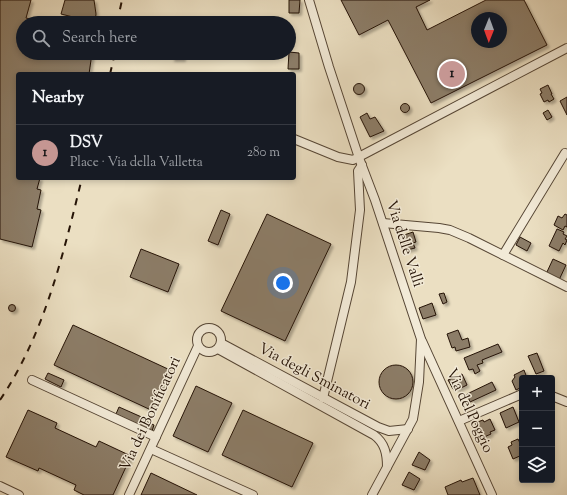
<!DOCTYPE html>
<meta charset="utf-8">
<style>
body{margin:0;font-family:"Sorts Mill Goudy",serif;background:#20242c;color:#f1f3f6}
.controls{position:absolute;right:12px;bottom:12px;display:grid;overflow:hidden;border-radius:4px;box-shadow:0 2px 6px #0003}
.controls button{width:36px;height:36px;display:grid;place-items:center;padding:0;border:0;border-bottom:1px solid #363941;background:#171b24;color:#f1f3f6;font:20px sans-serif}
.compass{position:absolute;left:471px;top:12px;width:36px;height:36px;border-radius:50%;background:#171b24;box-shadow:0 2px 6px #0003;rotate:181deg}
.you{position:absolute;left:283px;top:283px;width:14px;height:14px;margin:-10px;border:3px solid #fff;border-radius:50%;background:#1a73e8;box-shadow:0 0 0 6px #1a73e833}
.badge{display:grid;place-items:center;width:26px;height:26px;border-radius:50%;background:#c59692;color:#111;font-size:13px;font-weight:700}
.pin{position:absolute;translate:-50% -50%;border:2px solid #fff;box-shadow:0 1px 4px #0006}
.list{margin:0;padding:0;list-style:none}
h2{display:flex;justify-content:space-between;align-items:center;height:52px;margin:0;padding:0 16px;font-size:17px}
h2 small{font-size:13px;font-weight:400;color:#9ea1a6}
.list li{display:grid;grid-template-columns:26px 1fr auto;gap:12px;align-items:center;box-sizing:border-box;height:56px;padding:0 16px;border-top:1px solid #363941}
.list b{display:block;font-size:15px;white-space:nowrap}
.list p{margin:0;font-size:13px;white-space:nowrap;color:#9ea1a6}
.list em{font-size:13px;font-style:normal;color:#9ea1a6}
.icon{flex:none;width:22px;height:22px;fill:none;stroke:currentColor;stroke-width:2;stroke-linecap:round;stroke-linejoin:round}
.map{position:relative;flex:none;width:567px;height:495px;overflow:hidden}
.search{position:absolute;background:#171b24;box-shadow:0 2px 6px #0003;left:16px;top:16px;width:280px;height:44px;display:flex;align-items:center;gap:10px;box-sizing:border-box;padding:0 14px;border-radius:22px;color:#9ea1a6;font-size:15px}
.panel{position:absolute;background:#171b24;box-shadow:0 2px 6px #0003;left:16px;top:72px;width:280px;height:108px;border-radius:4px}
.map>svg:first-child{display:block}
.building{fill:#8c7d68;stroke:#251306;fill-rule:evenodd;filter:url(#shadow)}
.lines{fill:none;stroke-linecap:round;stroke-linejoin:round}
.minor-casing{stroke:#564635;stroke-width:10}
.minor{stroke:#f2ead7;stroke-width:8}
.rail{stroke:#251306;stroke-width:2;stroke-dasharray:7 7;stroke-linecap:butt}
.labels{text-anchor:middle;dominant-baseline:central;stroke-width:3;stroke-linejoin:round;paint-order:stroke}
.street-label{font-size:15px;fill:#251306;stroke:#f2ead7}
</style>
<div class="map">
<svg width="567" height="495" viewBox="0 0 567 495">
<defs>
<filter id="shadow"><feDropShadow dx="2.5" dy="2.5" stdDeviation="1" flood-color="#0004"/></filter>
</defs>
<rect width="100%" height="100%" fill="#ebdfc2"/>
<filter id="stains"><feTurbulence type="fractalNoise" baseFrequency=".005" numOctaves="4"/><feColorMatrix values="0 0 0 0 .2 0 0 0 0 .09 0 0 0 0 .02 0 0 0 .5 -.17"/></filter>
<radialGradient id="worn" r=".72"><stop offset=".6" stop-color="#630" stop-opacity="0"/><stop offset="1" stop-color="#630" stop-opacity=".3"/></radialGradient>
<g class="building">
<path d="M0,0h31l-5,18 21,5h-24v30h69l-3,21h-71v104h22l-3,11 4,1 -4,19 4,1 -9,37 -32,-8z"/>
<path d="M65,0h29l2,14 -1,9h-16l2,-4 -20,-5z"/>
<path d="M289,0h11l-1,13h-10z"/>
<path d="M341,0h89l-14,7 11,23 59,-30h38l23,45 -116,58 -43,-83 -29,15zM477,18h24v24h-24z"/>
<path d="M259,17l1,2 10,-2 1,6h-18v-5z"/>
<path d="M289,52l10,1v16h-11z"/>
<path d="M173,53h10v6h-11z"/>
<circle cx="359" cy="89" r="5.5"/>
<path d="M548,85l4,9h-1l3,5 -5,3 -1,-2 -4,2 -4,-8 2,-1 -2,-4z"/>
<path d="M567,97v18l-7,-14z"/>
<circle cx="405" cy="108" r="4.5"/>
<path d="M548,110l4,7 -5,3 -4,-7z"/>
<path d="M367,113l3,6 5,-2 9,14 -14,6 -10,-20z"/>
<path d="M221,210l9,4 -12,31 -10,-4z"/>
<path d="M267,214l64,30 -46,97 -64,-30z"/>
<path d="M565,214l2,1v12l-2,-1 -2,4 -9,-5 4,-9 4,2z"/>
<path d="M557,229l7,3 -1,2 4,2 -2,3 2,1 -2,5 -2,-2 -4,8 -10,-5z"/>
<path d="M413,232l3,10 -3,1 2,5 -8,2 -1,-1 -4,1 -4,-13z"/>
<path d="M520,237l11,6 -4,8 -11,-6z"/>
<path d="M141,249l38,15 -11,28 -38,-15z"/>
<path d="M553,259l13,6 -7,15 -13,-6z"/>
<path d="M444,293l3,9 -4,2 -4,-10z"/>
<path d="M432,303l4,12 -13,4 -4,-11z"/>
<circle cx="12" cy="308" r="3.5"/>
<path d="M73,325l97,45 -19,40 -97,-45z"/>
<path d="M458,330l4,10 6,-2 2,9 -14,4 -1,-4 -3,1 -5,-14z"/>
<path d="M498,344l4,8 -20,8 1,3 -6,2 3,6 -5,3 -2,-5 -4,1 -5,-12z"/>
<path d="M537,353l7,18 -8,3 -8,-18z"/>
<circle cx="396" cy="382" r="17"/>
<path d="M524,370l3,8h-5v9l-6,3 -4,-9 3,-4 -1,-2z"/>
<path d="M48,373l16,7 -3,7 -16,-8z"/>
<path d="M462,374l5,11 -10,5 -1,-3 -3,2 -5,-9z"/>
<path d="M492,382l4,8 -26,12 -3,-8z"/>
<path d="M196,386l36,17 -24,49 -35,-16z"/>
<path d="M119,407l27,12 -1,2 9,4 -2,6 -36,-17z"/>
<path d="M513,407l6,15 -13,6 -6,-15z"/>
<path d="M28,410l29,13 -2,5 41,19 3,-6 32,15 -18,39h-29l-10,-5 2,-5 -37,-17 -1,3 -32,-14z"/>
<path d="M243,410l70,33 -21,44 -70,-32z"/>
<path d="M490,419l5,11 -5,2 1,2 -9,4 -7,-15 8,-3 1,2z"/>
<path d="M518,439l4,8v8l-9,4 -5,-12 4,-2 -1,-3z"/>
<path d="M419,452l11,8 -5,10 -13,-5z"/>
<path d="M409,472l11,7 -6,11 -12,-5z"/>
<path d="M151,473l46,22h-56z"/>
<path d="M473,478l7,17h-32l-3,-8 16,-7 1,2z"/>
</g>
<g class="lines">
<g class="minor-casing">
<g id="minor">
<path d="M309,0l20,67 30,91 16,42 46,139 -2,43 -6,37 -41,76"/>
<path d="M294,139l44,18 15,3 214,-112"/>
<path d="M383,223l56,5 11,2 19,8 98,49"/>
<path d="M503,255l62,-102"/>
<circle cx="209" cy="340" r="12"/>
<path d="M422,341l70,154"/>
<path d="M221,343l157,84 11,4 19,-2"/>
<path d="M218,349l156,86c11,8 13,19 13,32"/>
<path d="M32,380l124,57"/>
<path d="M552,396l15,6"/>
<path d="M323,398l28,-116 9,-72 -2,-39 4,-6"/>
<path d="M459,421l63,-27"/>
<path d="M151,449l102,46"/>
<path d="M0,486l19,9"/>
<path d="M129,495l69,-149"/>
</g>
</g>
<use href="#minor" class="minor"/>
<g class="rail">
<path d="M117,23l5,-23"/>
<path d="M110,74l5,-21"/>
<path d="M0,400c45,-67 63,-145 82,-222"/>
</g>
</g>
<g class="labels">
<g class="street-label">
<text transform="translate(404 244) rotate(72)">Via delle Valli</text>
<text transform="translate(314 377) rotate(28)">Via degli Sminatori</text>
<text transform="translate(469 411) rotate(65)">Via del Poggio</text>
<text transform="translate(151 414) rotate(-65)">Via dei Bonificatori</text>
</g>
</g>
<rect width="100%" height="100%" filter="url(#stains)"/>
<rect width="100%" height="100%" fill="url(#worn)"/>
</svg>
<div class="controls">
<button>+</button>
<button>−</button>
<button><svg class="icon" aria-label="layers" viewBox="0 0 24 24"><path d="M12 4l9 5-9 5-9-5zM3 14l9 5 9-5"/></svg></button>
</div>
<svg class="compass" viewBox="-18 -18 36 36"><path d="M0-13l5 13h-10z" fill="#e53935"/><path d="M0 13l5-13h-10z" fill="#9ea1a6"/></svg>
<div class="you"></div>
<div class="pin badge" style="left:452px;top:74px">1</div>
<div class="search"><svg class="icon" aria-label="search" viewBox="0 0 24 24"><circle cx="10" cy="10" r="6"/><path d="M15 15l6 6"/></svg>Search here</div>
<section class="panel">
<h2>Nearby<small></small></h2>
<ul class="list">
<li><span class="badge">1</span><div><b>DSV</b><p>Place · Via della Valletta</p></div><em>280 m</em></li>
</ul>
</section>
</div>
